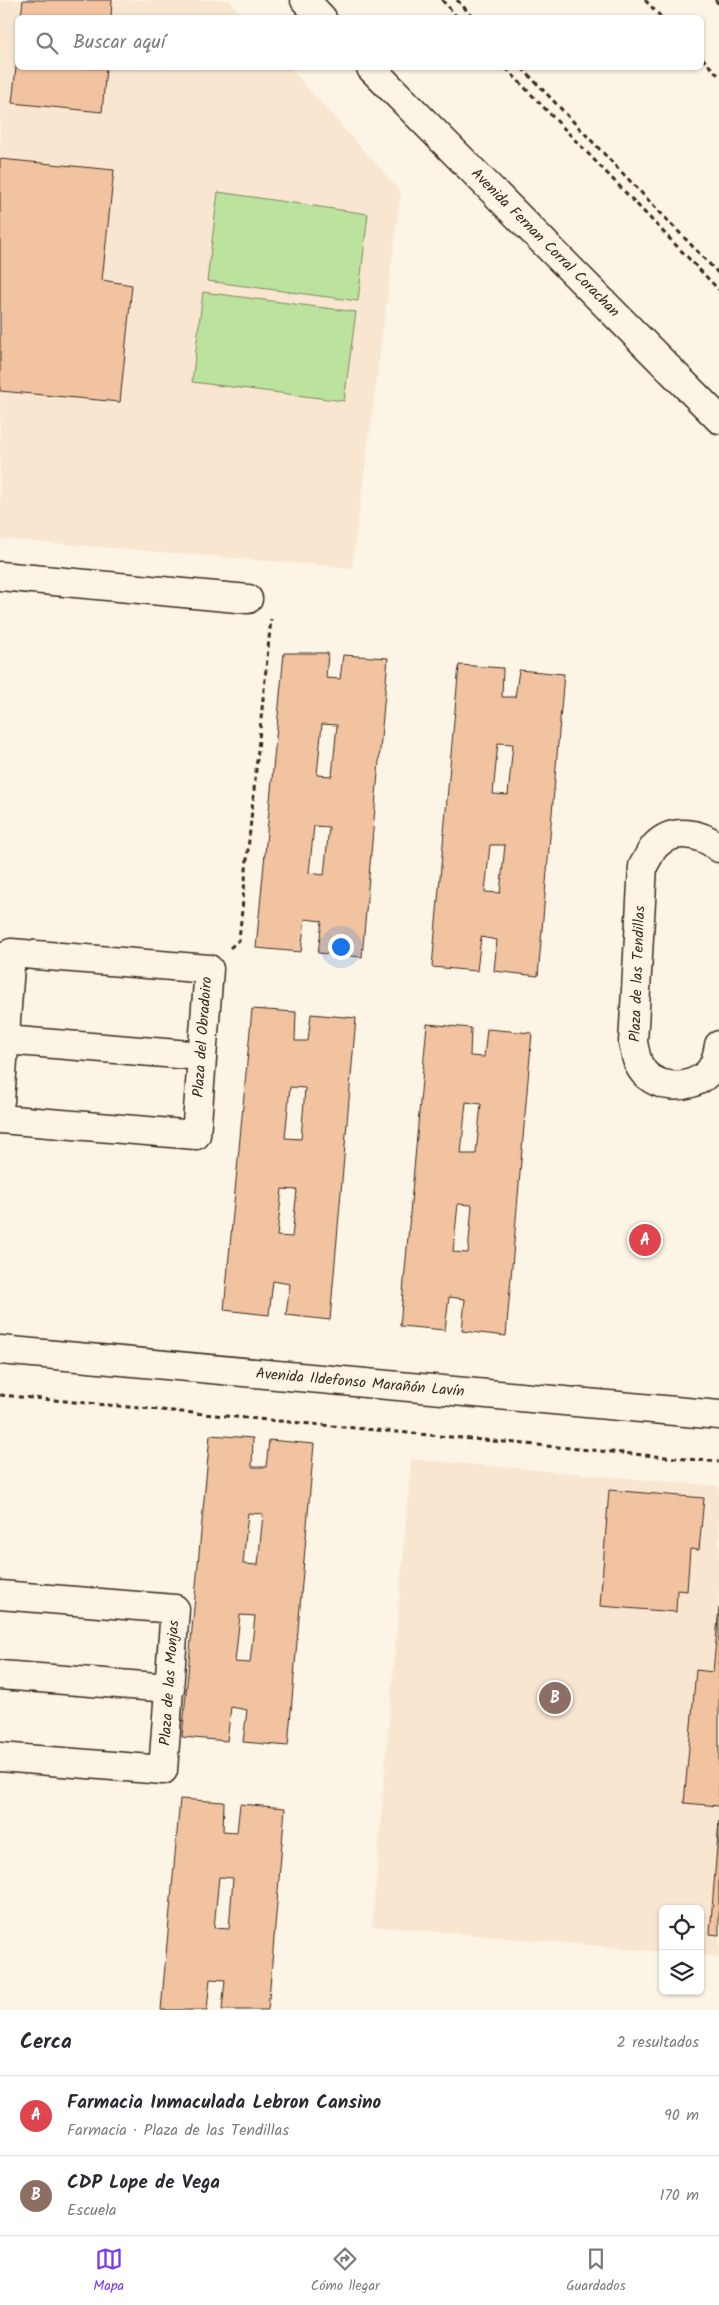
<!DOCTYPE html>
<html lang="es">
<meta charset="utf-8">
<style>
body{margin:0;font-family:Kalam,sans-serif;background:#f7f7f7;color:#2b2b33}
.controls{position:absolute;right:15px;bottom:15px;display:grid;overflow:hidden;border-radius:8px;box-shadow:0 1px 4px #0004}
.controls button{width:45px;height:45px;display:grid;place-items:center;padding:0;border:0;border-bottom:1px solid #e1e1e2;background:#fff;color:#2b2b33;font:25px sans-serif}
.you{position:absolute;left:340px;top:946px;width:18px;height:18px;margin:-12px;border:4px solid #fff;border-radius:50%;background:#1a73e8;box-shadow:0 0 0 8px #1a73e833}
.badge{display:grid;place-items:center;width:32px;height:32px;border-radius:50%;background:#7c3aed;color:#fff;font-size:16px;font-weight:700}
.pin{position:absolute;translate:-50% -50%;border:2px solid #fff;box-shadow:0 1px 5px #0006}
.list{margin:0;padding:0;list-style:none}
h2{display:flex;justify-content:space-between;align-items:center;height:65px;margin:0;padding:0 20px;font-size:21px}
h2 small{font-size:16px;font-weight:400;color:#7c7c81}
.list li{display:grid;grid-template-columns:32px 1fr auto;gap:15px;align-items:center;box-sizing:border-box;height:80px;padding:0 20px;border-top:1px solid #e1e1e2}
.list b{display:block;font-size:19px;white-space:nowrap}
.list p{margin:0;font-size:16px;white-space:nowrap;color:#7c7c81}
.list em{font-size:16px;font-style:normal;color:#7c7c81}
.icon{flex:none;width:28px;height:28px;fill:none;stroke:currentColor;stroke-width:2;stroke-linecap:round;stroke-linejoin:round}
.map{position:relative;flex:none;width:719px;height:2010px;overflow:hidden}
.search{position:absolute;background:#fff;box-shadow:0 1px 4px #0004;left:15px;right:15px;top:15px;height:55px;display:flex;align-items:center;gap:12px;box-sizing:border-box;padding:0 18px;border-radius:8px;color:#7c7c81;font-size:19px}
.sheet{height:225px;background:#fff}
nav{display:flex;justify-content:space-around;align-items:center;box-sizing:border-box;height:70px;border-top:1px solid #e1e1e2;background:#fff;font-size:14px;color:#7c7c81}
nav a{display:grid;justify-items:center;gap:2px}
nav .on{color:#7c3aed}
.map>svg:first-child{display:block}
.built{fill:#f9e6d1}
.green{fill:#bce39e;stroke:#7c865e}
.building{fill:#f1c3a1;stroke:#3b2a1e;fill-rule:evenodd}
.lines{fill:none;stroke-linecap:round;stroke-linejoin:round}
.street-casing{stroke:#3b2a1e;stroke-width:31}
.path{stroke:#3b2a1e;stroke-width:3;stroke-dasharray:5 4;stroke-linecap:butt}
.street{stroke:#fcf5e5;stroke-width:28}
.labels{text-anchor:middle;dominant-baseline:central;stroke-width:4;stroke-linejoin:round;paint-order:stroke}
.street-label{font-size:15px;fill:#3b2a1e;stroke:#fcf5e5}
</style>
<div class="map">
<svg width="719" height="2010" viewBox="0 0 719 2010">
<rect width="100%" height="100%" fill="#fcf5e5"/>
<filter id="ink" filterUnits="userSpaceOnUse"><feTurbulence type="fractalNoise" baseFrequency=".02" numOctaves="2"/><feDisplacementMap in="SourceGraphic" scale="10" xChannelSelector="R" yChannelSelector="G"/><feConvolveMatrix kernelMatrix="1 2 1 2 8 2 1 2 1" color-interpolation-filters="sRGB"/></filter>
<g filter="url(#ink)">
<g class="built">
<path d="M0,0h229l16,17 -227,1v50h272l111,124 -49,376 -352,-29z"/>
<path d="M411,1459l308,27v471l-19,-2v-46h-37v43l-291,-26z"/>
</g>
<g class="green">
<path d="M218,192l150,22 -10,87 -151,-20z"/>
<path d="M203,292l153,20 -12,89 -152,-19z"/>
</g>
<g class="building">
<path d="M23,0h89l-1,18h-90z"/>
<path d="M18,50v18h88l-4,44 -90,-9z"/>
<path d="M0,159l114,11 -12,110 30,5 -12,117 -120,-11z"/>
<path d="M284,653h44l-2,25 14,1 3,-24 45,3 -26,299 -44,-4 4,-32 -17,-2 -4,33 -45,-4zM322,724l15,1 -5,51 -15,-1zM314,826l15,1 -5,48 -15,-2z"/>
<path d="M459,665l44,3 -1,29h13l4,-27 45,4 -26,302 -44,-5 3,-31 -16,-3 -4,34 -45,-4zM498,743l15,1 -5,51 -15,-1zM490,845h15l-5,48 -15,-1z"/>
<path d="M252,1009l44,3 -1,29h13l3,-27 45,4 -26,302 -44,-5 4,-31 -17,-3 -4,34 -45,-5zM290,1087l15,1 -4,51 -16,-1zM282,1189l15,1 -5,47 -15,-1z"/>
<path d="M427,1024l44,4 -1,28 14,1 3,-28 45,4 -26,303 -44,-5 3,-32 -16,-2 -4,33 -45,-4zM466,1102l15,2 -5,50h-15zM458,1204l14,1 -4,48 -15,-1z"/>
<path d="M210,1435l43,3 -1,29h14l3,-27 45,4 -26,302 -45,-4 4,-32 -16,-3 -4,34 -45,-4zM248,1513l15,1 -5,51 -15,-1zM240,1615l15,1 -5,47 -15,-1z"/>
<path d="M609,1490l95,8 -5,52 -9,-1 -3,42 -10,-1 -1,22 -76,-6z"/>
<path d="M719,1608v198l-35,-3 12,-133 17,2z"/>
<path d="M180,1799l44,3 -1,29 14,1 3,-28 45,4 -17,202h-46l3,-30 -15,-1 -3,31h-46zM219,1877l14,1 -4,51 -15,-1z"/>
<path d="M719,1821v114l-9,-1z"/>
</g>
<g class="lines">
<g class="street-casing">
<g id="street">
<path d="M305,0l17,18"/>
<path d="M371,68l348,351"/>
<path d="M0,576l248,23"/>
<path d="M719,848c-17,-15 -46,-21 -64,-2 -5,6 -8,14 -12,20l-10,177c2,7 3,16 6,22 12,25 50,26 68,9 8,-8 10,-18 12,-29"/>
<path d="M5,1040l197,16"/>
<path d="M0,1101l11,-148 198,16 -13,166 -196,-16"/>
<path d="M0,1350l719,65"/>
<path d="M0,1595l175,14 -12,161 -163,-13"/>
<path d="M0,1675l170,13"/>
</g>
</g>
<g class="path">
<path d="M442,0l16,18"/>
<path d="M457,0l17,18"/>
<path d="M645,0l17,18"/>
<path d="M715,0l4,4"/>
<path d="M702,58l17,18"/>
<path d="M506,68l213,222"/>
<path d="M522,68l197,206"/>
<path d="M230,948l9,-8 32,-321"/>
<path d="M0,1395l719,67"/>
</g>
<use href="#street" class="street"/>
</g>
</g>
<g class="labels">
<g class="street-label">
<text transform="translate(545 243) rotate(45)">Avenida Fernan Corral Corachan</text>
<text transform="translate(638 974) rotate(-88)">Plaza de las Tendillas</text>
<text transform="translate(203 1037) rotate(-86)">Plaza del Obradoiro</text>
<text transform="translate(360 1383) rotate(5)">Avenida Ildefonso Marañón Lavín</text>
<text transform="translate(170 1683) rotate(-86)">Plaza de las Monjas</text>
</g>
</g>
</svg>
<div class="controls">
<button><svg class="icon" aria-label="locate" viewBox="0 0 24 24"><circle cx="12" cy="12" r="6"/><path d="M12 2v4M12 18v4M2 12h4M18 12h4"/></svg></button>
<button><svg class="icon" aria-label="layers" viewBox="0 0 24 24"><path d="M12 4l9 5-9 5-9-5zM3 14l9 5 9-5"/></svg></button>
</div>
<div class="you"></div>
<div class="pin badge" style="left:645px;top:1240px;background:#e0444e">A</div>
<div class="pin badge" style="left:555px;top:1698px;background:#8d6e63">B</div>
<div class="search"><svg class="icon" aria-label="search" viewBox="0 0 24 24"><circle cx="10" cy="10" r="6"/><path d="M15 15l6 6"/></svg>Buscar aquí</div>
</div>
<section class="sheet">
<h2>Cerca<small>2 resultados</small></h2>
<ul class="list">
<li><span class="badge" style="background:#e0444e">A</span><div><b>Farmacia Inmaculada Lebron Cansino</b><p>Farmacia · Plaza de las Tendillas</p></div><em>90 m</em></li>
<li><span class="badge" style="background:#8d6e63">B</span><div><b>CDP Lope de Vega</b><p>Escuela</p></div><em>170 m</em></li>
</ul>
</section>
<nav>
<a class="on"><svg class="icon" aria-label="map" viewBox="0 0 24 24"><path d="M3 6l6-2 6 2 6-2v14l-6 2-6-2-6 2zM9 4v14M15 6v14"/></svg>Mapa</a>
<a><svg class="icon" aria-label="directions" viewBox="0 0 24 24"><path d="M12 3l9 9-9 9-9-9zM9 14v-3h6M13 9l2 2-2 2"/></svg>Cómo llegar</a>
<a><svg class="icon" aria-label="saved" viewBox="0 0 24 24"><path d="M7 4h10v16l-5-4-5 4z"/></svg>Guardados</a>
</nav>
